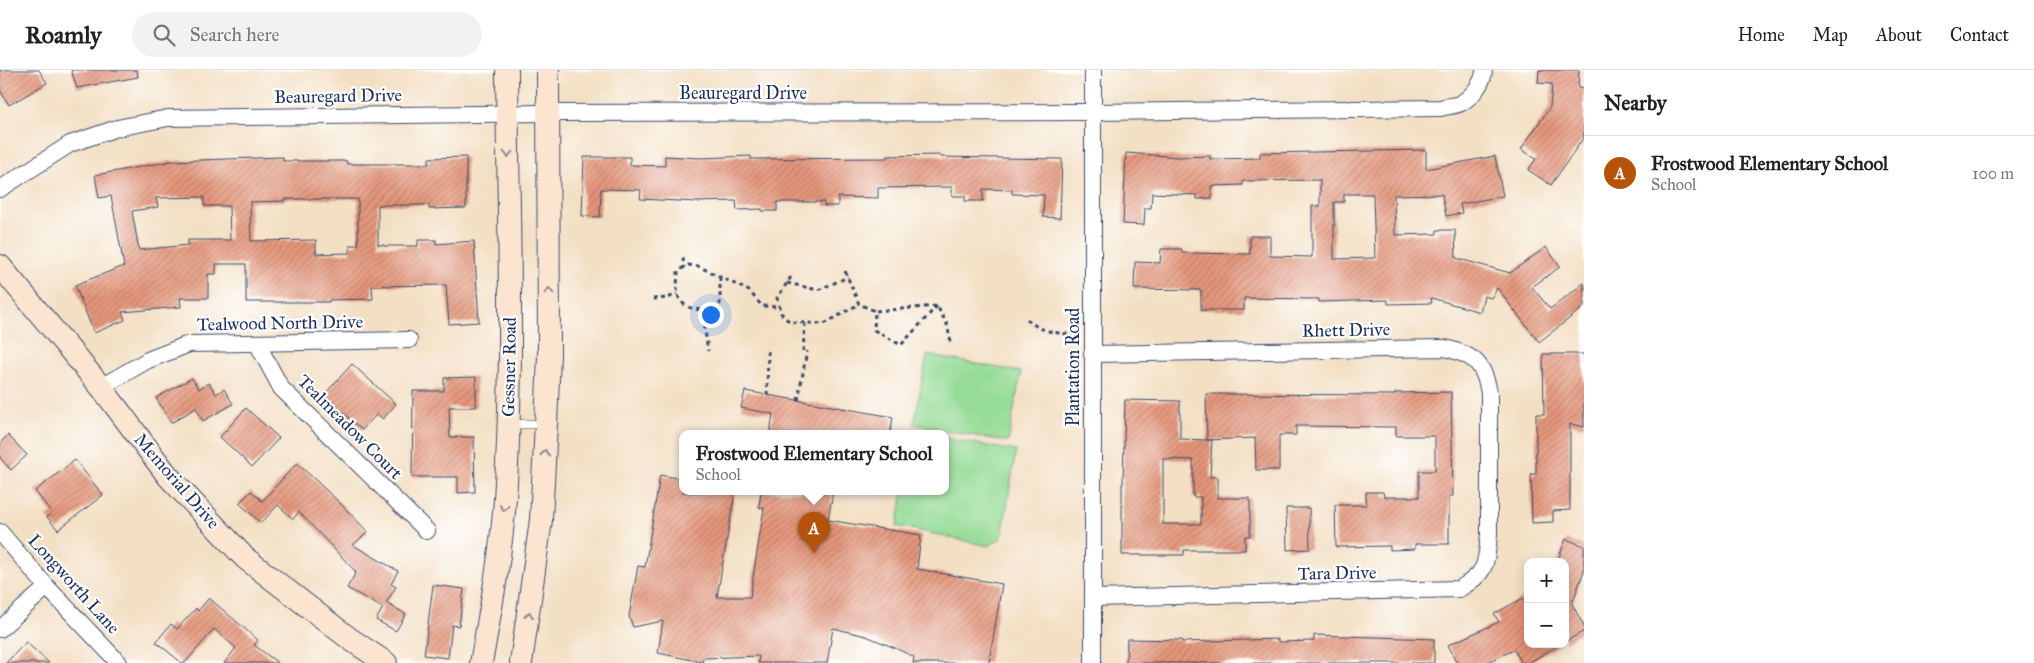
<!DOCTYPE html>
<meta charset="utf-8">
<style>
body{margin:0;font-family:"IM FELL Great Primer",serif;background:#f2f2f2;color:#202124}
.controls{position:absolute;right:15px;bottom:15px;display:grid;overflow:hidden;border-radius:10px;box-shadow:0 2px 12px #0003}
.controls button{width:45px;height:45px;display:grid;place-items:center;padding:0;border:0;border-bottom:1px solid #e0e0e0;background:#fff;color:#202124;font:25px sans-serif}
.you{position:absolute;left:710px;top:244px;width:18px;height:18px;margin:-12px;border:4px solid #fff;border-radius:50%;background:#1a73e8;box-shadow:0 0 0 8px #1a73e833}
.badge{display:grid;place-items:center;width:32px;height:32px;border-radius:50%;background:#b45309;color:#fff;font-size:16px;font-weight:700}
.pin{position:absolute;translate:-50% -41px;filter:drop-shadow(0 1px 2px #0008)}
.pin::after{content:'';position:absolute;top:26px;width:18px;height:15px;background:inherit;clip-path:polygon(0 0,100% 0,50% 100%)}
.popup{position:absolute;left:679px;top:360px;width:270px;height:65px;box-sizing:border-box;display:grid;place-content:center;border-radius:10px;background:#fff;filter:drop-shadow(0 1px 4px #0005);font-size:16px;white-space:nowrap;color:#757577}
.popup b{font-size:19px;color:#202124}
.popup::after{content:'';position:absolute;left:50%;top:100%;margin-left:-10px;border:10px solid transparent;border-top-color:#fff}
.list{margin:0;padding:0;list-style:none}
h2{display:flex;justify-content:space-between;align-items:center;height:65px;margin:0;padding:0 20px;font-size:21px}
h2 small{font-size:16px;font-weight:400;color:#757577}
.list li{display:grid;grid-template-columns:32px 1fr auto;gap:15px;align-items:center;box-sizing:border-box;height:75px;padding:0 20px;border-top:1px solid #e0e0e0}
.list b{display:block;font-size:19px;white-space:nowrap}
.list p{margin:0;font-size:16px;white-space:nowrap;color:#757577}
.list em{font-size:16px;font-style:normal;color:#757577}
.icon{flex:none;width:28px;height:28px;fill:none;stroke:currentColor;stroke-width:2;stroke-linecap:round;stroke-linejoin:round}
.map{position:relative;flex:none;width:1584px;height:593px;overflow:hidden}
header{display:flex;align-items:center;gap:30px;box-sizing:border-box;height:70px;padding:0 25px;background:#fff;border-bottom:1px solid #e0e0e0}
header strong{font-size:24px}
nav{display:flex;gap:28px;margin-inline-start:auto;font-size:18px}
.search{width:350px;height:45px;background:#f2f2f2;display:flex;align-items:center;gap:12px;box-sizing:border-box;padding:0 18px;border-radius:28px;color:#757577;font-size:19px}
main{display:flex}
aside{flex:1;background:#fff}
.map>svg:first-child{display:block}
.pitch{fill:#96dc96;stroke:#58867a}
.building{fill:url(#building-hatch);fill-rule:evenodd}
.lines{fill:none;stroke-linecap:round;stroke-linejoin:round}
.lane-casing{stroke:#3b496d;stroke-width:9}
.street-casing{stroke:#3b496d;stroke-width:18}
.secondary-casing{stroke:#3b496d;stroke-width:24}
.path{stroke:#3b496d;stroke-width:3;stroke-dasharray:4 4;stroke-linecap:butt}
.lane{stroke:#fff;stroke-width:8}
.street{stroke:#fff;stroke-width:16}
.secondary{stroke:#fce5d0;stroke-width:22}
.oneway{stroke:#8c8a97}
.labels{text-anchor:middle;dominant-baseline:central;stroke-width:4.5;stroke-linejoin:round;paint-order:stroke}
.street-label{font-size:18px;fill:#1b2f5e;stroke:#fff}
</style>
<header>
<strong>Roamly</strong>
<div class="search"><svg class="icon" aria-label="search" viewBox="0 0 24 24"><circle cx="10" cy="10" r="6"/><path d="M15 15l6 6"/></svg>Search here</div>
<nav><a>Home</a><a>Map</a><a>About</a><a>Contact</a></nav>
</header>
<main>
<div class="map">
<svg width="1584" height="593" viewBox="0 0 1584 593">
<defs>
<pattern id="building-hatch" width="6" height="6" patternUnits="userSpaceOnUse" patternTransform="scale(1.25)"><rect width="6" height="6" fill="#e5967a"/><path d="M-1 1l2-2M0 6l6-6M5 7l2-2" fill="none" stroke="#b97b67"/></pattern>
</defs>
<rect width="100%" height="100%" fill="#fff"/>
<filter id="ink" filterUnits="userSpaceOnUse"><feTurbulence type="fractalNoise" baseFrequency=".02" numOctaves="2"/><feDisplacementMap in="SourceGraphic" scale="10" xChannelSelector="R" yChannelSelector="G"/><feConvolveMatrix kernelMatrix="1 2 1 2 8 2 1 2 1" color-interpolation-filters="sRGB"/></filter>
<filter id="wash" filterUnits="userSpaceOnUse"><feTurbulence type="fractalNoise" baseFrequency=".0096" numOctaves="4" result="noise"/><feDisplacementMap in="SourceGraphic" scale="20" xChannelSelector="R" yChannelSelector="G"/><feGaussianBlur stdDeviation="1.12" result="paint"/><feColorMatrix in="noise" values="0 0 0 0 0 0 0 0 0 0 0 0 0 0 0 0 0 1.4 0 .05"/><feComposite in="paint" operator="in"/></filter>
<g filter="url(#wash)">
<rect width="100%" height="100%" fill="#f3dfc3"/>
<g class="pitch">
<path d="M927,285l94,17 -13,70 -94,-18z"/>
<path d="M945,368l71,13 -14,86 -13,9 -92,-20 6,-34h42z"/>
</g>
<g id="blocks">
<g class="building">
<path d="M0,0h39l8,13 -38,22 -9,-15z"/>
<path d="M71,0h66l1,7 -61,11z"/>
<path d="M1539,0h40l-1,18 6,1v48l-33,48 -23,-15 8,-11 -15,-10 29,-42 2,-23 -14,-1z"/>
<path d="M1426,80v19l69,-13 8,40 -43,8 2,9 -16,3 -4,-22 -48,1 1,40 42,-1v-4h18l1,28 54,15 36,-26 14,20 -28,20 18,22 34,-26v24l-45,35 -42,-54 -6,10 -7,-2 -4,16 -49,-14 1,5 -44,1v-4l-69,2v-3l-75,-1v12h-43v-20l-67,-1 1,-27 25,1 1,-14h21v4l68,1v-18h20v20l42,1v-51h8v-26l-77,1v4l-32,1 1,12 -15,1v-4l-45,-2 -1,15h-6l-1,17 -21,-1 3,-71 53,4 31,-1v3l50,-1v-5zM1344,124h29l2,64 -41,1v-57h10z"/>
<path d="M940,85v2l122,2 -2,59 -17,-1 1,-22 -32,-1v-4l-29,-1v12h-18v-5h-13v-9l-74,1v10l-40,-1v9h-14v-4h-47v9h-15v-2l-25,1 -1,-9 -39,1 -57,-3 1,-9 -40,-1 -1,28 -18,-1 2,-59h46v8l35,1v-10l35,2 51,-2v3l136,-1v-2z"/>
<path d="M283,87v4h64v3h82v-6l37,-1v51l-37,1v-4h-51v40h6v1h34v-6h18v4l38,-3 5,81 -30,2 -3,-39 -74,1 1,13 -44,1v2h-83v-38h-30v10h-8v24h-28l1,9 -59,5 3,8 -31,13 -19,-48 49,-19 -13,-70 -12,2 -4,-23 77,-14zM204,127v9h25l1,34h-42v5l-49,5 -7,-39 26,-4 -2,-9zM284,129h74v46h-8v8l-34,1v-14l-65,1 -1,-39 34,-1z"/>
<path d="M1543,284h41v73l-14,-3v86l-17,1v11l-21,1 -1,-49h5v-60h8z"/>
<path d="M352,294l44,40 -13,15 -6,-5 -15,16 -38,-35z"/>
<path d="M476,307v30h-27l1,30h24l1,55 -17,1v-16h-46l1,-86h31v-13z"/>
<path d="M192,308l7,11 10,-6 7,11 8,-5 9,15 -30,17 -7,-13 -25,15 -15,-25z"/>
<path d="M745,321l148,26 -3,17h-120l3,-20 -32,-6z"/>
<path d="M1451,322l2,104h-4v48h-34v5l-25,1v-4l-54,1 -1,-42h31v-13h17l1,5h35v-26h16v-35h-39v-9l-100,-1v9h-17v35h-23l-1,-32 -48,2h5l-2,37h8v21h32v38h-5v14h-61v5h-62v-71h1l2,-84 55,1v38l27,1 -1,-46 189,1v-2zM1163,389l30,1v37h8v27h-38z"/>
<path d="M246,338l33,30 -27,29 -32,-30z"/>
<path d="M8,365l19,20 -16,15 -11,-12v-15z"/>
<path d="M75,390l28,35 -45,35 -11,-13 5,-4 -17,-22z"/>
<path d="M297,393l43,40 28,29 -15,13 45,26 -7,13 5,3 -10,16 20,11 -10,17 -20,-11 7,-12 -36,-20 9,-16 -57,-60 -6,7 -15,-14 -17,18 -22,-20 12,-12 11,10z"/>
<path d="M660,405l23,4v13h52l-18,105h33l14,-89 -5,-1 2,-15h72l-5,28 93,15 -4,34 85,15 -13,79h-76l1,-6 -19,-9 -29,-12 -33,-8 -6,35h-69l1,-7 -56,2 -1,4 -44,-9 5,-32 -30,6 -4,-11 9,-50 7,1z"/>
<path d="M1286,438h23l1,41 -23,1z"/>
<path d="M1566,469l18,7v25l-12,33 12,22v5l-19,11v-80h-8z"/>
<path d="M433,515l31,4 -5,37 -7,-1 -4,33 -24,-3z"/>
<path d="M209,528l49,42 -4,5 24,18h-54l12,-15 -22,-19 -29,34h-3l-26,-21 15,-18 6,5 19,-21 2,3z"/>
<path d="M1523,528l5,7v39h33l-33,19h-6l-8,-13 -29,13h-28l-9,-18 51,-23 -5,-8z"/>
<path d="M1314,565l120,4v24h-308l1,-24 55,1v2l96,-3v3l36,-1z"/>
<path d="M26,572l23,21h-43z"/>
</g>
</g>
</g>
<g filter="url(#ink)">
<use href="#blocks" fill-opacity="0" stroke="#3b496d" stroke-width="1"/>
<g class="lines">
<g class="lane-casing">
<path id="lane" d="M510,354h34"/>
</g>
<g class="street-casing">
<g id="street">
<path d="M1093,0v593"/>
<path d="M0,119l70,-45 47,-16 51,-10 380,-5 545,-1 348,-4c6,-2 15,-2 20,-5 11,-6 23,-21 23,-33"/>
<path d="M257,273l24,45 146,143"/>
<path d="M1092,284l353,-6c29,7 39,15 44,45v141c-3,31 -2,39 -30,55l-366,9"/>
<path d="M101,317l47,-27 41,-16 220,-4"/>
<path d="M0,462l47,55 72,76"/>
<path d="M0,559l47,-42"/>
</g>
</g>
<g class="secondary-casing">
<g id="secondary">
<path d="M0,196l101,121 67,89 77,82 105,81 36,24"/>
<path d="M481,593c11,-60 22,-119 25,-180 8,-137 2,-276 1,-413"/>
<path d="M521,593l20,-143 5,-96 3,-68 -1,-286"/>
</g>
</g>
<g class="path">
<path d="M683,188l1,10"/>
<path d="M845,201l14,33 16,7"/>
<path d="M720,207v27c-13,9 -37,8 -42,-9 -2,-7 0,-17 0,-24l10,-6 10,1 51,25 13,15 17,1"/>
<path d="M791,207l-14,21 4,15 4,5 6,4 33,2 35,-20"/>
<path d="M787,213l31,7 30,-13"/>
<path d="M653,229l15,-1 9,-4"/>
<path d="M937,236l-36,39 -27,-15 1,-19 62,-5 10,18 4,19"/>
<path d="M702,240l6,41"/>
<path d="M1027,249c11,11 26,14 41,15"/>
<path d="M803,281l2,-28"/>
<path d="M767,325l1,-44"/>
<path d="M798,330l9,-49"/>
</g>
<use href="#lane" class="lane"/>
<use href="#street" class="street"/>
<use href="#secondary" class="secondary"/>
</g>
<defs><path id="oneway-chevron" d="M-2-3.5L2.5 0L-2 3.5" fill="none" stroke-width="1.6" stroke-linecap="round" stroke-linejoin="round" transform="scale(1.25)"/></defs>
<g class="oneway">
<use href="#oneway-chevron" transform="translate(508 84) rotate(90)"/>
<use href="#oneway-chevron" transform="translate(549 221) rotate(-90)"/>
<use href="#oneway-chevron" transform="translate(545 383) rotate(-87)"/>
<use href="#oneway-chevron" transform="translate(504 438) rotate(95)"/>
<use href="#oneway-chevron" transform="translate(529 545) rotate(-83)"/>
</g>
</g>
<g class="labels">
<g class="street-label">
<text x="743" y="23">Beauregard Drive</text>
<text transform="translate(338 26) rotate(-1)">Beauregard Drive</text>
<text transform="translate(280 253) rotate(-1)">Tealwood North Drive</text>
<text transform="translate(1346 260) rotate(-1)">Rhett Drive</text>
<text transform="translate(509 297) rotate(-89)">Gessner Road</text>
<text transform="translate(1073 297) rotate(-90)">Plantation Road</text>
<text transform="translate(350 357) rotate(45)">Tealmeadow Court</text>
<text transform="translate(177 411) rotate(49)">Memorial Drive</text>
<text transform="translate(1337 503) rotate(-1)">Tara Drive</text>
<text transform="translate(74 514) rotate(48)">Longworth Lane</text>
</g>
</g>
</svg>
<div class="controls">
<button>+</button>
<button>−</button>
</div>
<div class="you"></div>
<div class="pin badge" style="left:814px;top:483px">A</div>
<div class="popup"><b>Frostwood Elementary School</b>School</div>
</div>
<aside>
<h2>Nearby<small></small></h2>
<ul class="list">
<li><span class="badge">A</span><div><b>Frostwood Elementary School</b><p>School</p></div><em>100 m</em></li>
</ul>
</aside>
</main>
